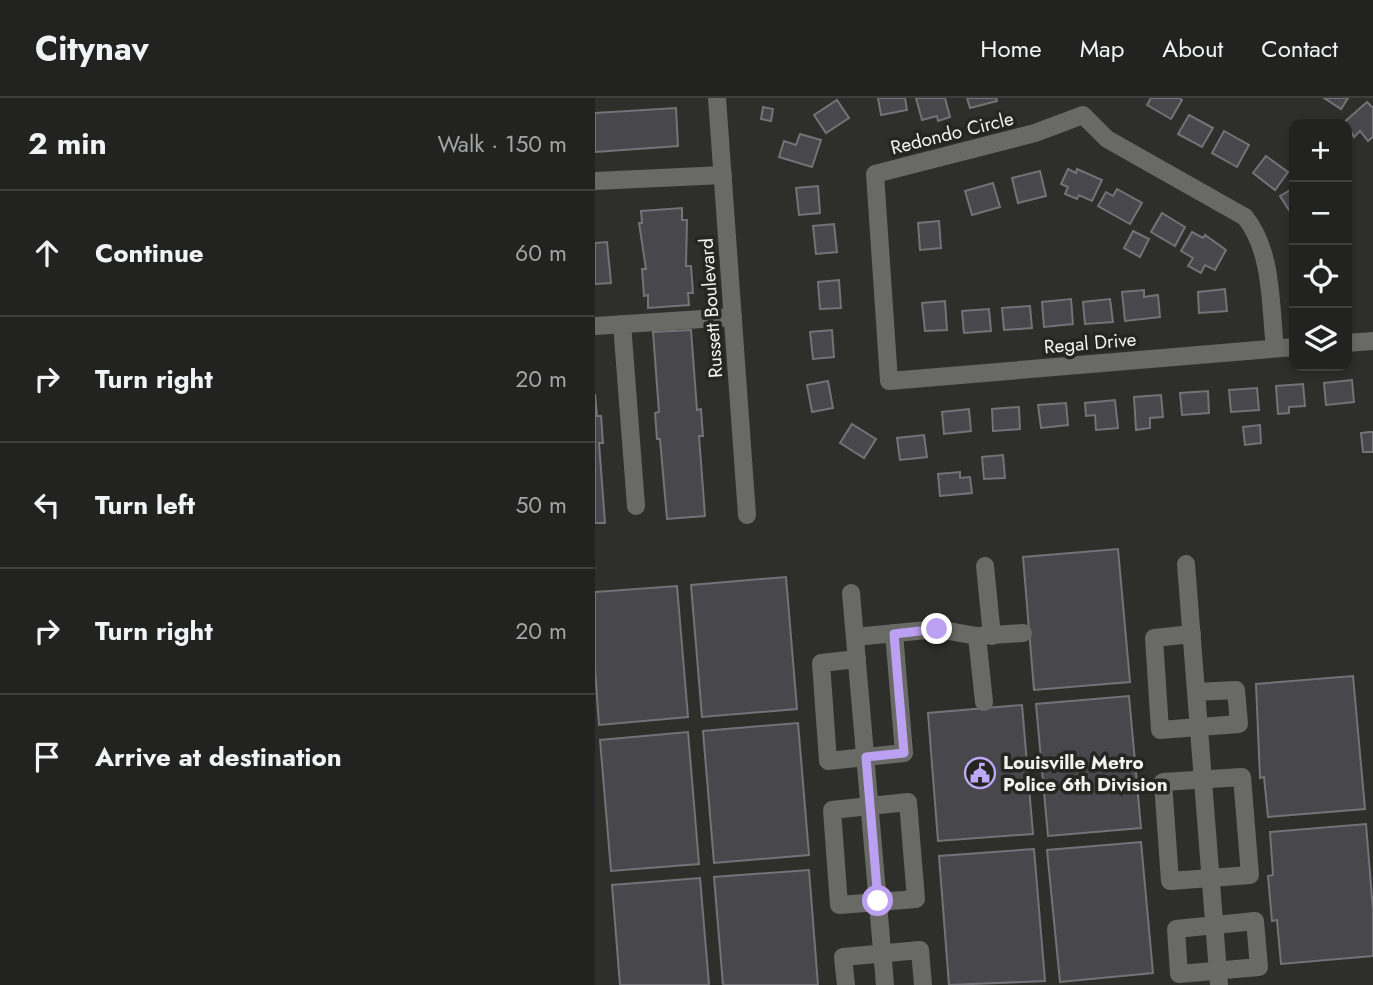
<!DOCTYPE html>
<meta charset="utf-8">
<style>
body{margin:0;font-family:Jost,sans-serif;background:#2a2b29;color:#f1f3f6}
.controls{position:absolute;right:21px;top:21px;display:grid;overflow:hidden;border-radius:14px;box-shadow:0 4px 10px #0003}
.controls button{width:63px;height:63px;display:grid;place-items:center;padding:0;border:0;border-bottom:2px solid #3f403e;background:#222320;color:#f1f3f6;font:35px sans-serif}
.stop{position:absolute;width:21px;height:21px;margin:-16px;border:5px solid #bca0f2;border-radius:50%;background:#fff}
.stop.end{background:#bca0f2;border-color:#fff;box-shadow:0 2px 7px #0008}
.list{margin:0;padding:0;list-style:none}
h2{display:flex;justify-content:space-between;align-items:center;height:91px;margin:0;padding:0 28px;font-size:30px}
h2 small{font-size:23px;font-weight:400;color:#a2a4a5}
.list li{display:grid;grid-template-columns:46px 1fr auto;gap:21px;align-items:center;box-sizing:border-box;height:126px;padding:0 28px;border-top:2px solid #3f403e}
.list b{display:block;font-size:26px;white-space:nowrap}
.list em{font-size:23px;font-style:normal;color:#a2a4a5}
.icon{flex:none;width:38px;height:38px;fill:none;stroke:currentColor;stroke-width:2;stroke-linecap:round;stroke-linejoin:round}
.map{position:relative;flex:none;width:778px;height:887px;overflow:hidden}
header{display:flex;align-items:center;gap:42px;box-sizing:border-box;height:98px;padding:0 35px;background:#222320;border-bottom:2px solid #3f403e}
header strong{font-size:33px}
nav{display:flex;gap:38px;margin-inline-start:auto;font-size:24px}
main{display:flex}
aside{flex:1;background:#222320}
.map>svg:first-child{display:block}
.building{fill:#48474c;stroke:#737277;stroke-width:2}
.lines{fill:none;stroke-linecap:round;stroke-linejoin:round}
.minor{stroke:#696a65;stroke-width:18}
.route{stroke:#bca0f2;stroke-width:9}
.labels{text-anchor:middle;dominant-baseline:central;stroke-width:7;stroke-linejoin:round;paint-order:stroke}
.street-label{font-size:19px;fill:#f2f2ef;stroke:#252521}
.poi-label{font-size:19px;font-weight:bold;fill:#f2f2ef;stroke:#252521;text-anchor:start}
</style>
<header>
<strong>Citynav</strong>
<nav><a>Home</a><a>Map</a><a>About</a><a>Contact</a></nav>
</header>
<main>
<aside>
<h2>2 min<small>Walk · 150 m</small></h2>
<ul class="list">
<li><svg class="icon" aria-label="ahead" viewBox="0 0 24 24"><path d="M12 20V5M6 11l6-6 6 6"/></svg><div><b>Continue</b></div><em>60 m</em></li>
<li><svg class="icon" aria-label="right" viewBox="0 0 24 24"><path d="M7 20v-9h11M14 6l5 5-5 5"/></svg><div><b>Turn right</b></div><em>20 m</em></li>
<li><svg class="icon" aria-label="left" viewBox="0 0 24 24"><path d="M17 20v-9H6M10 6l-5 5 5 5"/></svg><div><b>Turn left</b></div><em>50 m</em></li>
<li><svg class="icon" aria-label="right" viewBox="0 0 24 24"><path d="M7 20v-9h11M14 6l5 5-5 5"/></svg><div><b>Turn right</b></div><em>20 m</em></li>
<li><svg class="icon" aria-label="arrive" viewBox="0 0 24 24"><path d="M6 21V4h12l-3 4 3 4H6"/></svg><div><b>Arrive at destination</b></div></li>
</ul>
</aside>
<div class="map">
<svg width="778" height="887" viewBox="0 0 778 887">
<rect width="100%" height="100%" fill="#2e2f2b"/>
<g class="building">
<path d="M283,0h27l2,12 -26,5z"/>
<path d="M321,0h29l5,19 -12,4 -1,-5 -15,4z"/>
<path d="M372,0h29l1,3 -27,7z"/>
<path d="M556,0h28l3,2 -11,19 -24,-14z"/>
<path d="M729,0h24l-7,11z"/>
<path d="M242,2l12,18 -23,15 -12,-18z"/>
<path d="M772,4l6,6v29l-5,4 -8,-10 -6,6 -7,-13h-5z"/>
<path d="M168,9l10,2 -2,12 -10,-2z"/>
<path d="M81,10l2,38 -83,6v-39z"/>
<path d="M594,17l24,13 -11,19 -24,-13z"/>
<path d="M629,33l25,14 -12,22 -25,-14z"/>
<path d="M205,36l21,6 -9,27 -33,-10 5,-16 12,4z"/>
<path d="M671,58l22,16 -13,18 -22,-17z"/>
<path d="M473,71l8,4 1,-4 25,11 -10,21 -13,-6 -2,4 -12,-5 3,-7 -7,-3z"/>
<path d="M445,73l6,25 -28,7 -6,-25z"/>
<path d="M398,85l7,24 -28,8 -7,-24z"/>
<path d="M223,88l2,27 -21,2 -3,-27z"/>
<path d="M699,90v30l-14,-22z"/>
<path d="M522,91l25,14 -12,21 -32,-18 8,-14 7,4z"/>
<path d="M87,110v12h5l-1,46h5l2,27h-5l1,12 -41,3v-13l-4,1 -2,-27h4l-7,-46h3l-1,-12z"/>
<path d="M567,115l23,14 -10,19 -24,-14z"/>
<path d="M344,123l2,27 -21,2 -2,-27z"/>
<path d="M239,126l3,28 -21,2 -3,-28z"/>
<path d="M538,133l16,8 -9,18 -16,-9z"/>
<path d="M597,134l11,6 2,-3 21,15 -11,20 -10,-5 -4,8 -13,-7 5,-8 -12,-7z"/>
<path d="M12,144l4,41 -16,1v-41z"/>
<path d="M244,182l2,28 -21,1 -2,-27z"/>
<path d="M630,191l2,22 -28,2 -1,-21z"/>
<path d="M549,192v7l14,-2 2,22 -35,4 -3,-29z"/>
<path d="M476,201l2,25 -29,3 -2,-25z"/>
<path d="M515,201l3,23 -28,2 -2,-22z"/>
<path d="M350,203l2,29 -22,1 -3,-28z"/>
<path d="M435,208l2,22 -28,2 -2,-22z"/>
<path d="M394,211l2,22 -27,2 -2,-22z"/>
<path d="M96,232l6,80 4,-1 2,27h-4l6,80 -38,3 -7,-80h-3l-2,-26 4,-1 -6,-80z"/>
<path d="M237,232l2,27 -21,2 -3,-27z"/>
<path d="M757,282l2,22 -28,3 -2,-22z"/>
<path d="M233,283l5,27 -21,4 -5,-27z"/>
<path d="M708,286l2,22 -16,1v6l-11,1 -2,-28z"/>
<path d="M662,290l2,22 -28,2 -2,-22z"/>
<path d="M613,293l1,22 -27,2 -2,-22z"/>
<path d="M0,296l2,22h4l2,27h-4l6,80h-10z"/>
<path d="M566,297l2,22 -13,1v10l-14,2 -2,-33z"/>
<path d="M520,302l3,28 -22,2 -1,-15 -9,1 -1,-13z"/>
<path d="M471,305l2,22 -27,3 -3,-23z"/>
<path d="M424,309l1,22 -27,2 -1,-22z"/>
<path d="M374,311l2,22 -27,3 -2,-22z"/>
<path d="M257,326l24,15 -12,19 -24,-15z"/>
<path d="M665,327l1,18 -16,2 -2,-18z"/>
<path d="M774,334h4v20h-10l-2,-19z"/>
<path d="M329,337l3,22 -27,3 -3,-22z"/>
<path d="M408,357l2,23 -21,1 -2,-22z"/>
<path d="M365,374v6l10,-1 2,16 -32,3 -2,-22z"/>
<path d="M523,451l12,133 -96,8 -11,-133z"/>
<path d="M191,479l11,132 -95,8 -11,-132z"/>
<path d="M82,488l11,131 -89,8 -4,-56v-77z"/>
<path d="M758,578l12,133 -97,8 -4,-40 -4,1 -4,-94z"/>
<path d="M534,598l12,132 -93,8 -12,-132z"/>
<path d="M427,607l11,129 -95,7 -10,-128z"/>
<path d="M203,625l11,132 -95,8 -11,-132z"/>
<path d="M93,634l11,132 -88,7 -11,-131z"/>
<path d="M771,726l7,86v46l-92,8 -4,-44 -5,1 -4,-45 5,-1 -3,-43z"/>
<path d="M546,744l12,131 -93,9 -13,-132z"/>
<path d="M439,751l11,132 -96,4 -10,-129z"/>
<path d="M214,772l9,115h-95l-9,-108z"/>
<path d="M105,780l9,107h-89l-8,-100z"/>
</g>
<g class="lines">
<g class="minor">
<path d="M122,0l30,417"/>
<path d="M0,83l128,-6"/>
<path d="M27,226l14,182"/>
<path d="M0,228l138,-9"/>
<path d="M752,245l26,-2"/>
<path d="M680,250c-5,-43 -2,-96 -30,-131l-138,-78 -24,-24 -48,18 -160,41 14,207 405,-34"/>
<path d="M591,466l33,421"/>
<path d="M390,468l7,70"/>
<path d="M256,495l34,392"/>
<path d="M597,536l-38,4 6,92 79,-6 -3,-34 -40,2"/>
<path d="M382,538l7,66"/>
<path d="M260,539l82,-8 40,7 46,-3"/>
<path d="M262,561l-36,4 7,98 76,-8 -10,-120"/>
<path d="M647,679l8,98 -80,6 -7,-99z"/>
<path d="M313,704l8,97 -77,6 -7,-95z"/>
<path d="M660,823l4,46 -80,7 -3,-45z"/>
<path d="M251,887l-3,-28 77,-7 3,35"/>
</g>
</g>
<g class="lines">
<path class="route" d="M283,803l-12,-144 38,-4 -10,-119 43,-5"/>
</g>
<defs>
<g id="civic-ring" transform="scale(1.575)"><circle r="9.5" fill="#252521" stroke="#bda9f5" stroke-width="1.5"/><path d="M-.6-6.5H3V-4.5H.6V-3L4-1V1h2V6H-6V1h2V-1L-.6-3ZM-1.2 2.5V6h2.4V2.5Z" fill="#bda9f5"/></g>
</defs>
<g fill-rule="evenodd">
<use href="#civic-ring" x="385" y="675"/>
</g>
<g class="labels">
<g class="street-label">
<text transform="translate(357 35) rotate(-14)">Redondo Circle</text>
<text transform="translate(116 210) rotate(-94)">Russett Boulevard</text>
<text transform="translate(495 245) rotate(-5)">Regal Drive</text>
</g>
<g class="poi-label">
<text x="408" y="664">Louisville Metro<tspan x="408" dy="22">Police 6th Division</tspan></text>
</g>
</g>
</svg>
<div class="controls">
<button>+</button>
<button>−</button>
<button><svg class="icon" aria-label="locate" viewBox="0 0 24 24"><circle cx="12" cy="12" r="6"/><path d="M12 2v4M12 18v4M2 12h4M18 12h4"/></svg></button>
<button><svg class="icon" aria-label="layers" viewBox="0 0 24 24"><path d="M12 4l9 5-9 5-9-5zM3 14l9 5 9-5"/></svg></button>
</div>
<div class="stop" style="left:283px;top:803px"></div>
<div class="stop end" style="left:342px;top:531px"></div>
</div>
</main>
